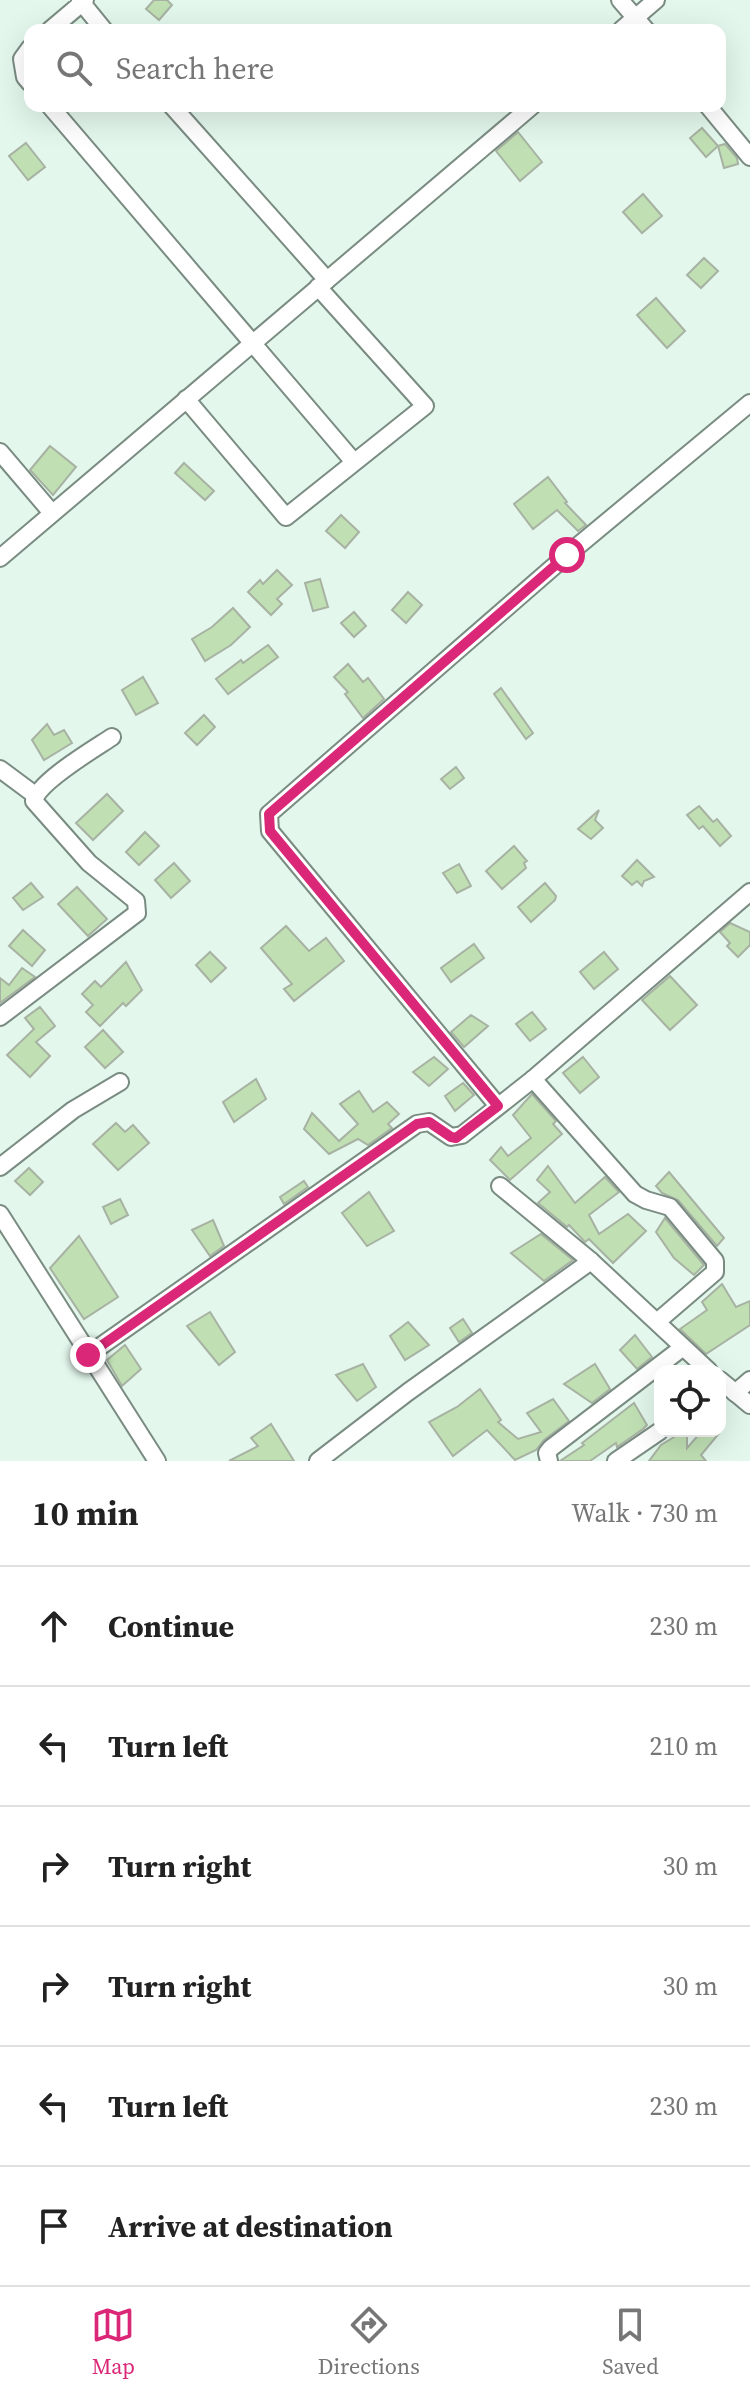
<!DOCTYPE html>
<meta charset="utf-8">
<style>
body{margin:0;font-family:"Source Serif 4",serif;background:#f2f2f2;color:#222}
.controls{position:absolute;right:24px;bottom:24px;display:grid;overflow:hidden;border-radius:16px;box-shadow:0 8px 32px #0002}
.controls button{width:72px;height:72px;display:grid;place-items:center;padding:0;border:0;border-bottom:2px solid #e0e0e0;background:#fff;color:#222;font:40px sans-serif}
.stop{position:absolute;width:24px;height:24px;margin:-18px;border:6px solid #db2777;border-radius:50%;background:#fff}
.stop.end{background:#db2777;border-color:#fff;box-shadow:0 2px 8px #0008}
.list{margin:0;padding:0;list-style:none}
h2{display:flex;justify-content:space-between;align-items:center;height:104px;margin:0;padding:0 32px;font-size:34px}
h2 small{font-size:26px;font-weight:400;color:#767676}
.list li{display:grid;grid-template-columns:52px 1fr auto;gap:24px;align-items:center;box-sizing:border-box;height:120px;padding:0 32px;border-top:2px solid #e0e0e0}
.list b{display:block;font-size:30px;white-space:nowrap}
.list em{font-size:26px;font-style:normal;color:#767676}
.icon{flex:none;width:44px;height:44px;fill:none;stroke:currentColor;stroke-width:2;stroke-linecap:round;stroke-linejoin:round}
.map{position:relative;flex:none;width:750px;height:1461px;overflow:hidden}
.search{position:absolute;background:#fff;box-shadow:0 8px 32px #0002;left:24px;right:24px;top:24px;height:88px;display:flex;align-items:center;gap:20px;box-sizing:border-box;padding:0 28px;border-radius:16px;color:#767676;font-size:30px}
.sheet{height:824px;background:#fff}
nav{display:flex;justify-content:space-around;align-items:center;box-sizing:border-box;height:112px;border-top:2px solid #e0e0e0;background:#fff;font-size:22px;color:#767676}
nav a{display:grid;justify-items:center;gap:4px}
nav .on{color:#db2777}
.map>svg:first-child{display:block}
.building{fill:#c0e0b4;stroke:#a7b2a3;stroke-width:2}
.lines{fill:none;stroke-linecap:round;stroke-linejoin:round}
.minor-casing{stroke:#7a8c82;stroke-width:20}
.minor{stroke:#fff;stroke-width:16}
.route{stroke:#db2777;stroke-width:10}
</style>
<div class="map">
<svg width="750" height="1461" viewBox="0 0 750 1461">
<rect width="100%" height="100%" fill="#e3f7ec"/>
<g class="building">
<path d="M154,0h13l5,5 -13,15 -13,-11z"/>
<path d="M702,128l16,18 -12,11 -16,-19z"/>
<path d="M518,132l24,30 -22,19 -24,-30z"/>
<path d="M26,143l19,24 -17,13 -19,-24z"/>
<path d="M725,144l12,14 1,6 -14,4 -6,-22z"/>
<path d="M643,194l19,22 -20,17 -19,-21z"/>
<path d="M704,258l14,13 -17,17 -14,-13z"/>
<path d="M656,298l29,33 -18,17 -30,-33z"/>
<path d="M50,446l26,21 -23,28 -23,-25z"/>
<path d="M184,463l30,28 -9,9 -30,-27z"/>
<path d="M548,477l19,25 -2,1 21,22 -8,6 -21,-21 -24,19 -19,-25z"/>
<path d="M341,515l18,17 -14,16 -19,-17z"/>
<path d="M277,570l15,15 -15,14 5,5 -11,11 -23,-23 12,-12 3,4z"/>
<path d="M320,579l8,28 -15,4 -8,-28z"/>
<path d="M408,592l14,13 -16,18 -14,-13z"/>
<path d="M233,608l17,19 -19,18 -26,16 -13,-22 20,-12z"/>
<path d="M354,612l12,14 -12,11 -13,-14z"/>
<path d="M268,645l10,12 -50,37 -12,-15 25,-19 2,3z"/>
<path d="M348,664l15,18 5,-4 16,21 -21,19 -18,-24 3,-2 -14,-15z"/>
<path d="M143,677l15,26 -22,12 -14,-25z"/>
<path d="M501,688l32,45 -7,6 -32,-45z"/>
<path d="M204,715l11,12 -18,18 -12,-12z"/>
<path d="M47,724l7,11 10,-5 8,13 -28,17 -12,-20z"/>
<path d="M456,767l8,11 -14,11 -9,-10z"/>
<path d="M107,794l16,17 -30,29 -17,-17z"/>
<path d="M699,806l14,16 4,-3 14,17 -11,10 -17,-20 -4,3 -12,-14z"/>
<path d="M599,810l-4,10 8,8 -12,11 -13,-10z"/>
<path d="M145,832l14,14 -20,19 -13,-13z"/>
<path d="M514,846l13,15 -3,2 2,5 -24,21 -16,-18z"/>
<path d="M637,860l17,17 -10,4 -2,5 -5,-5 -5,4 -10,-9z"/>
<path d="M174,863l16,18 -19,17 -16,-18z"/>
<path d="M459,864l12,22 -14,7 -14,-20z"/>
<path d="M31,883l12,14 -20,13 -10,-12z"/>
<path d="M545,883l11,13 -1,4 -24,22 -13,-15z"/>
<path d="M77,887l30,32 -19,17 -30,-32z"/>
<path d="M730,923l20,9v13l-12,12 -11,-11 3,-3 -10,-11z"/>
<path d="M286,926l23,25 17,-13 18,23 -50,40 -10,-12 8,-5 -31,-36z"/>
<path d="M23,930l22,20 -13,16 -23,-20z"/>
<path d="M474,944l10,14 -33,24 -10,-14z"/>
<path d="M210,952l16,16 -15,14 -15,-17z"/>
<path d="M604,952l14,17 -24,20 -14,-17z"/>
<path d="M126,962l16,28 -16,16 -3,-3 -23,23 -14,-14 7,-7 -11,-11 13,-13 6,6z"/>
<path d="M22,968l13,9 -35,26v-25l9,7z"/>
<path d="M670,976l27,29 -27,25 -28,-30z"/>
<path d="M40,1007l15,19 -19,16 14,14 -20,21 -23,-22 27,-26 -9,-11z"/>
<path d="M532,1012l14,17 -16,12 -14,-17z"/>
<path d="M471,1015l17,11 -24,21 -13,-15z"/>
<path d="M103,1030l20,22 -18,16 -20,-21z"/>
<path d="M434,1057l14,12 -19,17 -16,-14z"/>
<path d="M583,1057l16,20 -19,16 -17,-20z"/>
<path d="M256,1079l10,20 -32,23 -11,-20z"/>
<path d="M463,1083l11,12 -19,16 -10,-15z"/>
<path d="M359,1091l14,21 14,-10 12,12 -11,10 4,4 -24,17 -10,-6 -29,15 -25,-25 8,-16 27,28 19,-17 -18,-20z"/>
<path d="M532,1094l24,27 -3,3 9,10 -52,46 -20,-20 11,-13 7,9 23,-18 -18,-23z"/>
<path d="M116,1123l9,9 8,-7 16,18 -31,27 -25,-26z"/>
<path d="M548,1166l27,37 30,-26 14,15 -30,23 10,19 29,-20 18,17 -33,32 -24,-24 -4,3 -16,-17 -2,2 -29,-24 12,-11 -13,-12z"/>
<path d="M29,1168l14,14 -13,13 -15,-14z"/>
<path d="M669,1172l55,66 -7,8 -39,-46 -16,-7 -6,-7z"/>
<path d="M304,1181l4,6 -24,17 -4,-7z"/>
<path d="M369,1192l25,39 -27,15 -25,-33z"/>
<path d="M120,1199l8,16 -17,9 -8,-17z"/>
<path d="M665,1218l39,47 -10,10 -20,-17 -18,-26z"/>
<path d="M213,1220l11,26 -14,10 -18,-26z"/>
<path d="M541,1234l32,26 -29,21 -33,-28z"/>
<path d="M79,1236l39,61 -34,22 -34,-51z"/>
<path d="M722,1284l14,23 14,-6v24l-44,29 -26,-25 27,-19 -5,-8z"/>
<path d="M210,1312l25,40 -16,13 -32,-39z"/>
<path d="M463,1319l9,14 -13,9 -9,-14z"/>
<path d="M408,1322l21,23 -24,15 -15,-24z"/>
<path d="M635,1335l17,22 -15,12 -17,-19z"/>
<path d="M125,1345l16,24 -19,17 -15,-26z"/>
<path d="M363,1364l13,23 -19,14 -21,-26z"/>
<path d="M595,1364l15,25 -18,14 -28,-19z"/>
<path d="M480,1389l21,31 -3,2 20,17 23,-7 -14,-19 26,-14 16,22 -25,19 -8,10 -21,10 -28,-30 -34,26 -24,-34 28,-15z"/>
<path d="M634,1403l13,22 -4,4 -26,18 -1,-4 -26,18h-30l24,-16 -2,-2z"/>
<path d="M271,1424l23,37h-65l29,-15 -7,-8z"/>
<path d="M684,1431h3v17l15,-17h19l-20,24 5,6h-57l12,-16z"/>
</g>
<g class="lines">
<g class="minor-casing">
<g id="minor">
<path d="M85,0l-3,3 22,27"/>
<path d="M620,0l26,30"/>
<path d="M50,30l32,-27 -2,-3"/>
<path d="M621,30l35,-30"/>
<path d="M30,48l-8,11 3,18 5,6"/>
<path d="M50,106l304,356"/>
<path d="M172,106l155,174"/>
<path d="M708,106l42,51"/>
<path d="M186,399l100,118 139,-111 -107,-119"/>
<path d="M0,452l52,61"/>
<path d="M0,558l532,-452"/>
<path d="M0,769l35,26"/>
<path d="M0,1017l137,-104 -1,-12 -47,-38 -55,-62c4,-19 60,-52 78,-64"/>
<path d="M533,1079l102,115 11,6 24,7 45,54v11l-57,49"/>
<path d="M498,1106l-228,-275 -1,-17 298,-259 183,-152"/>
<path d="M0,1167l73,-57 47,-28"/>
<path d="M500,1186l91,75 118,110"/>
<path d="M0,1214l157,247"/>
<path d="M88,1355l329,-231 12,-2 22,15 11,-2 71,-56 217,-187"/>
<path d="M720,1380l30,25"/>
<path d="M735,1393l15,-13"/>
<path d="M318,1461l90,-69 183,-131"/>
<path d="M549,1461l-2,-8 4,-5 131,-100"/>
<path d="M616,1461l44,-30"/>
</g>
</g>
<use href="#minor" class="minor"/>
</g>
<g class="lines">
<path class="route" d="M88,1355l329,-231 12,-2 22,15 5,1 42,-32 -228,-275 -1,-17 298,-259"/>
</g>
</svg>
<div class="controls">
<button><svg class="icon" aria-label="locate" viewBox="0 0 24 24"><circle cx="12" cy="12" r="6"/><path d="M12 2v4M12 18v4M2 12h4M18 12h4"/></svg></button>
</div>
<div class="stop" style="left:567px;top:555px"></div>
<div class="stop end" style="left:88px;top:1355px"></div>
<div class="search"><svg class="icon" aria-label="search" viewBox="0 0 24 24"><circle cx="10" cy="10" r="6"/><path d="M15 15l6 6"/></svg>Search here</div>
</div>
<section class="sheet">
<h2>10 min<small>Walk · 730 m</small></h2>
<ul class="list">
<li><svg class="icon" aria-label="ahead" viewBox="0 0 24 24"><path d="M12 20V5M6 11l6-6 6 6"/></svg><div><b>Continue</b></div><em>230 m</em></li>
<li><svg class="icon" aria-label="left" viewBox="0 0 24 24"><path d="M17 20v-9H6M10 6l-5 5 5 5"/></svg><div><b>Turn left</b></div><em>210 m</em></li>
<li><svg class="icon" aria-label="right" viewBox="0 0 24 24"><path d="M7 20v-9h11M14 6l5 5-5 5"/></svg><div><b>Turn right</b></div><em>30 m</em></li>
<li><svg class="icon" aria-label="right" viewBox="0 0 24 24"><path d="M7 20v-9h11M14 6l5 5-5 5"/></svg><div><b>Turn right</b></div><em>30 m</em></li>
<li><svg class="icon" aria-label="left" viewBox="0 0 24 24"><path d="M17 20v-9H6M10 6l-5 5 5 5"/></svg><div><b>Turn left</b></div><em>230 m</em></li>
<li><svg class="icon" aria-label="arrive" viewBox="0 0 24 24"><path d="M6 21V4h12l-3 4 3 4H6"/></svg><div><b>Arrive at destination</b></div></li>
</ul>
</section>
<nav>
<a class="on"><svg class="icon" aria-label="map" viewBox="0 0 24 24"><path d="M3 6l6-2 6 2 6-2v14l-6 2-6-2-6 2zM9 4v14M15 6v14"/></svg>Map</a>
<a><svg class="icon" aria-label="directions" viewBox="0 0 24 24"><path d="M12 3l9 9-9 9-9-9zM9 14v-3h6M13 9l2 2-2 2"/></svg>Directions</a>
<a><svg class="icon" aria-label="saved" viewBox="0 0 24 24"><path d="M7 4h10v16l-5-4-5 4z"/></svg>Saved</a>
</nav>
